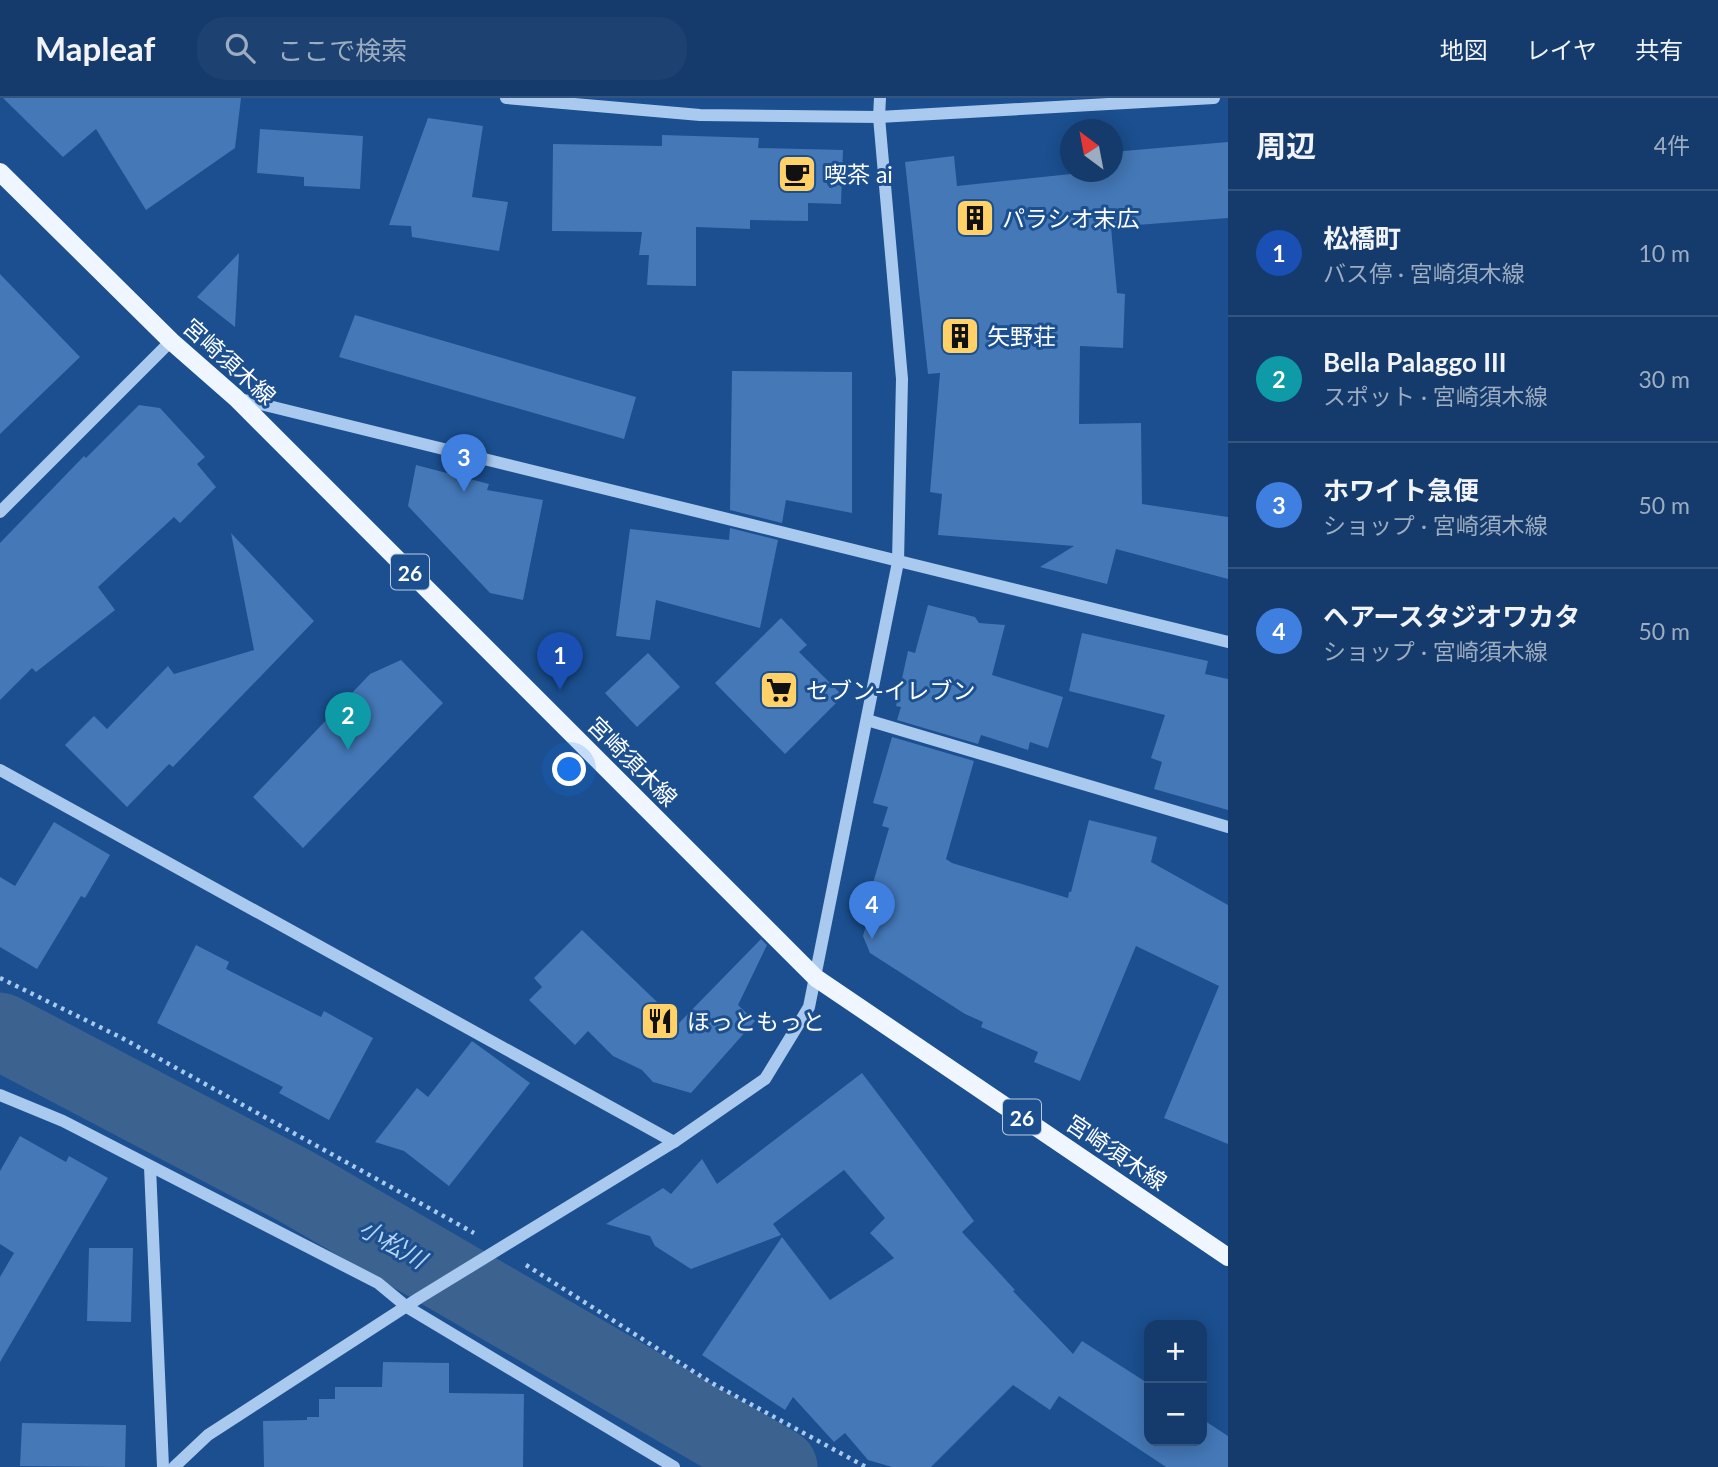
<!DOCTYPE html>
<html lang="ja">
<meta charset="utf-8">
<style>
body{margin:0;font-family:Lato,"Noto Sans JP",sans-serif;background:#1d4271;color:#f1f3f6}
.controls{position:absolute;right:21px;bottom:21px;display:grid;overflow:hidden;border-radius:14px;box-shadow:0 4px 18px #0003}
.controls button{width:63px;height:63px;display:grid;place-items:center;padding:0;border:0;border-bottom:2px solid #33557e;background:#143b6b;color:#f1f3f6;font:35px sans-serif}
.compass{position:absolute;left:1060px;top:21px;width:63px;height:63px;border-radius:50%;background:#143b6b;box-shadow:0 4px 18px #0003;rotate:328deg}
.you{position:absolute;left:570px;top:672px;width:24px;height:24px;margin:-18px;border:5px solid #fff;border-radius:50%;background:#1a73e8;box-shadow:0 0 0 10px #1a73e833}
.badge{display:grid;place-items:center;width:46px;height:46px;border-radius:50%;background:#d6ab8b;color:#fff;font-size:23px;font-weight:700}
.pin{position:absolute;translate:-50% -58px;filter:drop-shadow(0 2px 4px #0008)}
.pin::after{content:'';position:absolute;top:37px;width:24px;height:21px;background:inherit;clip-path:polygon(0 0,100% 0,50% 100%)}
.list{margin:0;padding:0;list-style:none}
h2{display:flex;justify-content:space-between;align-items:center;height:91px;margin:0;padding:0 28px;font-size:30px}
h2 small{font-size:23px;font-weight:400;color:#9dadc1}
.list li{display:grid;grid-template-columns:46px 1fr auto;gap:21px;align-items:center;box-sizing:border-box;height:126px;padding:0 28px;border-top:2px solid #33557e}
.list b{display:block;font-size:26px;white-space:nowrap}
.list p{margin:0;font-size:23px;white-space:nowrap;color:#9dadc1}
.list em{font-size:23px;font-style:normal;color:#9dadc1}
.icon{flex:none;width:38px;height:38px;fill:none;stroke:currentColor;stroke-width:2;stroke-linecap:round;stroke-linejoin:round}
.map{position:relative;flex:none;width:1228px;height:1369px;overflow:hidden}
header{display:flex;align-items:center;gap:42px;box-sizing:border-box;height:98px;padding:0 35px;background:#143b6b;border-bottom:2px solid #33557e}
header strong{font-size:33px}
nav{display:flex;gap:38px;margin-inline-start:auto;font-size:24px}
.search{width:490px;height:63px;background:#1d4271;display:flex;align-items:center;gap:18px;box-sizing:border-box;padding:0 24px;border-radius:28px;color:#9dadc1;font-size:26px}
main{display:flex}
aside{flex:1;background:#143b6b}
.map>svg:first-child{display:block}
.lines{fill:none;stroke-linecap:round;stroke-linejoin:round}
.river{stroke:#3c6290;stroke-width:77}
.building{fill:#4478b7}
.path{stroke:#a9c9ee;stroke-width:4.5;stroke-dasharray:3.5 5;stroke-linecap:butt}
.minor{stroke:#a9c9ee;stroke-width:12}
.major{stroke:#f0f6ff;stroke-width:18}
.labels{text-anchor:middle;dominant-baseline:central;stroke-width:6;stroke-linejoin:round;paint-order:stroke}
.shield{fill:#1b4f8f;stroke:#bbcadd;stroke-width:2}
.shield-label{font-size:21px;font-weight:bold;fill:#fff}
.poi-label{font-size:23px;fill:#fff;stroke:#1b4f8f;text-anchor:start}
.street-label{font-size:23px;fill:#fff;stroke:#1b4f8f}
.water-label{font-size:24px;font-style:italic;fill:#b5d3f5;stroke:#1b4f8f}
</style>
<header>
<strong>Mapleaf</strong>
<div class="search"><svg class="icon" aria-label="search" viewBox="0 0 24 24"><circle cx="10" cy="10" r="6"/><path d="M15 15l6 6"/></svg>ここで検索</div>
<nav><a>地図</a><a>レイヤ</a><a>共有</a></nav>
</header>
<main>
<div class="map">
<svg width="1228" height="1369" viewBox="0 0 1228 1369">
<rect width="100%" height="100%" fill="#1b4f8f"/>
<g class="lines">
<path class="river" d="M0,933l297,156 482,280"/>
</g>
<g class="building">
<path d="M3,0h238l-6,50 -89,62 -50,-81 -33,28z"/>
<path d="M428,20l55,8 -11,71 36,5 -9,49 -87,-14 -1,-11 -22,-1z"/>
<path d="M260,31l103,7 -3,53 -56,-3v-9l-47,-4z"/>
<path d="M662,37l97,3 -1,10 85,2 -2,54 -33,-1v18l-58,-1v9l-54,-2v59l-49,-1 2,-30h-10l3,-23 -90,-1 1,-87 109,2z"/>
<path d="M1228,44v76l-117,9 6,66 8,1 -2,54 -43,-2 -1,78 62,-1 1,81 86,13v62l-112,-30 -9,35 -67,-17 34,-21 -136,-11 4,-41 -12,-2 10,-119 -12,1 -23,-212 49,-6 3,30 114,-12v-2h41v-20z"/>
<path d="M239,155l-4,74 -38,-30z"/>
<path d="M0,176l80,83 -80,77z"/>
<path d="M355,217l281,82 -12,42 -285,-82z"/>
<path d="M732,273l120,1v141l-66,-13 -4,23 -52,-13z"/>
<path d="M139,307l21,3 45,49 -8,7 19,23 -36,36 -6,-6 -76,70 17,23 -79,62 -4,-4 -32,32v-157l84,-87 2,2z"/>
<path d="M416,367l73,19 -2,6 56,10 -20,100 -33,-7 -82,-87z"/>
<path d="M730,430l48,12 -18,88 -104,-28 -6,40 -34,-4 14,-107 99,11z"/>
<path d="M231,435l83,88 -141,146 -4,-3 -42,43 -62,-62 29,-29 13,13 61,-63 6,8 80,-24z"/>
<path d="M928,507l47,12 4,6 26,2 -13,50 71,22 -15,51 -18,-6 -2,8 -47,-15 -3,9 -81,-24 4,-13 -5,-1 12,-55 7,2z"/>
<path d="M781,520l26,27 -8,7 44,44 -58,58 -70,-71z"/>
<path d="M1082,535l126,28 -3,13 23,5v131l-74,-21 8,-27 -11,-4 14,-43 -96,-24z"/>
<path d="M648,555l32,34 -43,40 -32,-34z"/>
<path d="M401,562l42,43 -140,145 -50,-51 117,-123z"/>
<path d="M892,639l82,24 -28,98 6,4 116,35 1,-6h2l18,-72 68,17 -6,25 77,43v239l-64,-26 55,-132 -83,-40 -56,135 -46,-19 4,-10 -57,-25 2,-5 -18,-8 -95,-61 -7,-17 13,-45 -5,-1 18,-62 -7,-2 6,-19 -15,-4z"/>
<path d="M54,724l56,33 -25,43 -4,-2 -44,73 -37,-22v-70l15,9z"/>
<path d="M582,832l97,93 82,-84 6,6 -29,60 17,16 -64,72 -38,-11 -11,-12 -29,-14 -25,-25 -13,14 -46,-45 13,-13 -8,-9z"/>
<path d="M196,847l33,17 -3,7 95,48 3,-6 49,27 -44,82 -50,-27 4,-6 -126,-64z"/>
<path d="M472,943l58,42 -81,103 -45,-35 -29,-9 42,-54 11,9z"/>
<path d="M862,975l112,148 -12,11 53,58 -2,1 60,63 9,-13 67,43v57h53v-22l26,17v31h-62l-107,-71 -9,14 -37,-25 -82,82h-39l-24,-7 -23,-27 -11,9 -41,-45 -8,13 -83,-55 80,-118 48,63 64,-42 -24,-25 15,-15 -41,-48 -71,54 8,11 -90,34 -36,-23 -5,-10 -44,-12 57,-36 8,6 31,-35 15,25z"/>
<path d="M20,1038l46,26 3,-6 39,22 -108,184v-85l14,-24 -14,-9v-73z"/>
<path d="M89,1150h44l-2,74 -44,-1z"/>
<path d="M383,1264l66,1v30l75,1 -1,73h-259l-1,-46 44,-1v-3h12v-18h16v-12h47z"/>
<path d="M22,1325l104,2 -1,42 -105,-1z"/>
</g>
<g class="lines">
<g class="path">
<path d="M0,880l122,60 352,195"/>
<path d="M526,1167l184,117 156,85"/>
</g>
<g class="minor">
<path d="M506,0l194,17 179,2 335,-19"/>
<path d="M236,300l992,244"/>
<path d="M0,414l171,-171"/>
<path d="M867,622l361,107"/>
<path d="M0,672l674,372"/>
<path d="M0,997l63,26 315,162 29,24 267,160"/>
<path d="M150,1069l13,300"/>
<path d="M174,1369l34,-32 211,-137 255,-156 91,-63 44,-72 89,-445 4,-183 -23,-262 1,-19"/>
</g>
<path class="major" d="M0,74l171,169 65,57 580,580 412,279"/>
</g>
<defs>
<g id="cafe-square" transform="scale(2.0125)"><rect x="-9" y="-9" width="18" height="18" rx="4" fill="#ffd166" stroke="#1b4f8f"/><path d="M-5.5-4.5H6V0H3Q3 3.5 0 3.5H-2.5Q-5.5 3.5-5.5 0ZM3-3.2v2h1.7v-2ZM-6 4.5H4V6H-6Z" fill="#111"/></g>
<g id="building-square" transform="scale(2.0125)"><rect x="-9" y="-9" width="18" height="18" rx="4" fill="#ffd166" stroke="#1b4f8f"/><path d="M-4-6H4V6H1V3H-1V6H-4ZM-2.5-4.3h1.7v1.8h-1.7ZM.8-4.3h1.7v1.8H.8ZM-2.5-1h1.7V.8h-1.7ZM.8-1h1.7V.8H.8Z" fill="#111"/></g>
<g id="supermarket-square" transform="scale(2.0125)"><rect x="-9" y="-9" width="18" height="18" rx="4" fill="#ffd166" stroke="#1b4f8f"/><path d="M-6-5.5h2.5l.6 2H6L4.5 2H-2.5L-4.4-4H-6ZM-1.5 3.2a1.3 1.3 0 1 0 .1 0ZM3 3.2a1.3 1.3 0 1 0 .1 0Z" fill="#111"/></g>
<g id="restaurant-square" transform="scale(2.0125)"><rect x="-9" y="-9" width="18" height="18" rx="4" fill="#ffd166" stroke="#1b4f8f"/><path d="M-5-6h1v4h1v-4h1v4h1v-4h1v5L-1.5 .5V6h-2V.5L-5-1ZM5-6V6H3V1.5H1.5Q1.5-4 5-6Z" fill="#111"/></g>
</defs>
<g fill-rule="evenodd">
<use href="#cafe-square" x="797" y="76"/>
<use href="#building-square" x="975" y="120"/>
<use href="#building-square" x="960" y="238"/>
<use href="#supermarket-square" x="779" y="592"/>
<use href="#restaurant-square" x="660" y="923"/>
</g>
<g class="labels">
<g class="shield">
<rect x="391" y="456.5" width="38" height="35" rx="5"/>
<rect x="1003" y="1001.5" width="38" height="35" rx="5"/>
</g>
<g class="shield-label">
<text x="410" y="474">26</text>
<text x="1022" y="1019">26</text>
</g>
<g class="poi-label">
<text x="824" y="76">喫茶 ai</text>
<text x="1002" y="120">パラシオ末広</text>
<text x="987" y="238">矢野荘</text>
<text x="806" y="592">セブン-イレブン</text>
<text x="687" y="923">ほっともっと</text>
</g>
<g class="street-label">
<text transform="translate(230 263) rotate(42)">宮崎須木線</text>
<text transform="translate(633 663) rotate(45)">宮崎須木線</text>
<text transform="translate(1117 1054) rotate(34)">宮崎須木線</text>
</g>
<g class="water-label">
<text transform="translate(393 1145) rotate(30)">小松川</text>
</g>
</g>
</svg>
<div class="controls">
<button>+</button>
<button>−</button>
</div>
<svg class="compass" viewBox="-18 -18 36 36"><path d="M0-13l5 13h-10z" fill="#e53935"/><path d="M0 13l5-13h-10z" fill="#9dadc1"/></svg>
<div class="you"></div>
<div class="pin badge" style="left:560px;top:592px;background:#1a4fb4">1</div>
<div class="pin badge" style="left:348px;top:652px;background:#0f9aa8">2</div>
<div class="pin badge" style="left:464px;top:394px;background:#3f7fe0">3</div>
<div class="pin badge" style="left:872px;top:841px;background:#3f7fe0">4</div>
</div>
<aside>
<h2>周辺<small>4件</small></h2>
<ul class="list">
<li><span class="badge" style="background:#1a4fb4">1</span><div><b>松橋町</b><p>バス停 · 宮崎須木線</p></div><em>10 m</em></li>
<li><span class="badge" style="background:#0f9aa8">2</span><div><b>Bella Palaggo III</b><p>スポット · 宮崎須木線</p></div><em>30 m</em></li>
<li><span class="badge" style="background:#3f7fe0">3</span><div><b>ホワイト急便</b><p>ショップ · 宮崎須木線</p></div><em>50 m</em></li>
<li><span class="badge" style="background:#3f7fe0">4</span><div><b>ヘアースタジオワカタ</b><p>ショップ · 宮崎須木線</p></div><em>50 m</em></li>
</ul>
</aside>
</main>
